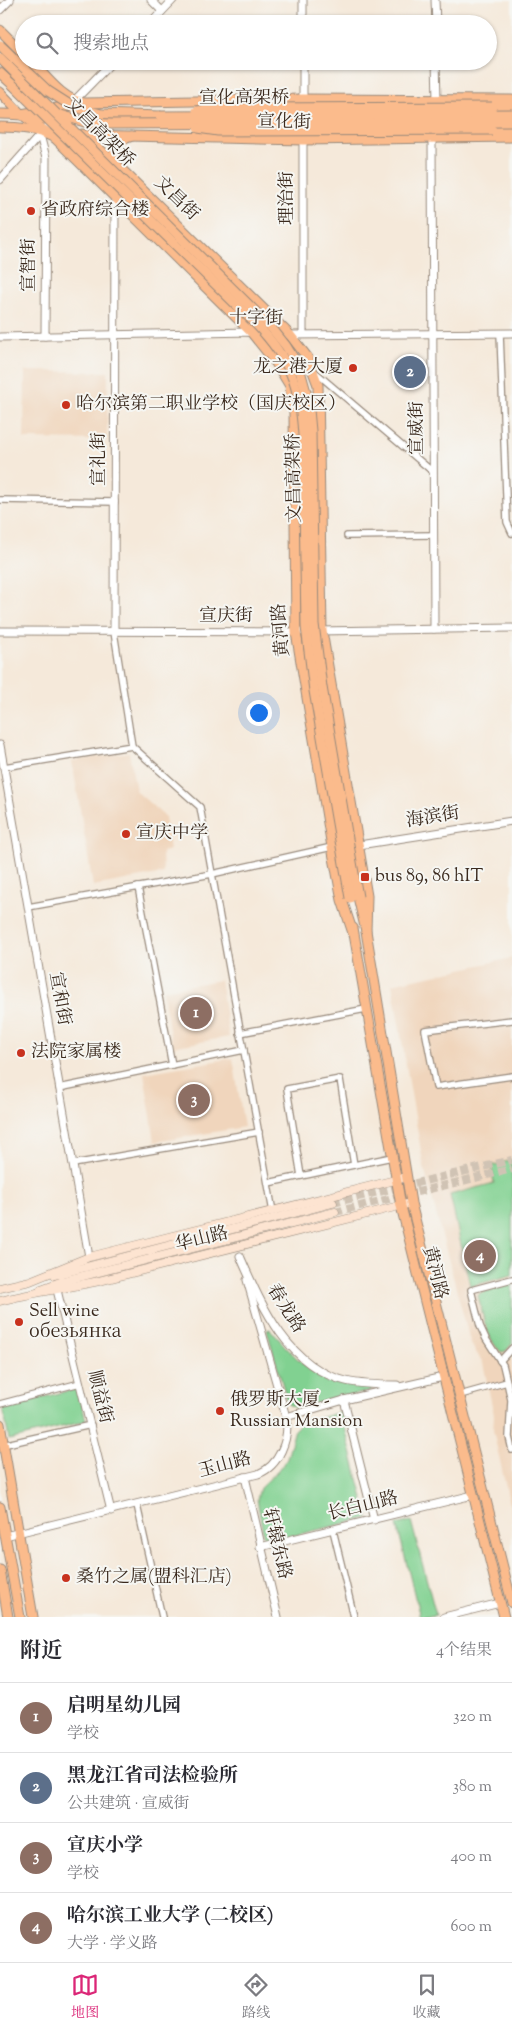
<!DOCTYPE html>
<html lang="zh">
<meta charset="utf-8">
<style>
body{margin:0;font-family:"Sorts Mill Goudy","Noto Serif SC",serif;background:#f7f7f7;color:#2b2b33}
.you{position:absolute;left:258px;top:712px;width:18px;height:18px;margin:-12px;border:4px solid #fff;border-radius:50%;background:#1a73e8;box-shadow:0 0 0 8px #1a73e833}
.badge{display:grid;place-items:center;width:32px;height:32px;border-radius:50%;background:#db2777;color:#fff;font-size:16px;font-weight:700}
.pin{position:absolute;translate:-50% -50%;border:2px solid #fff;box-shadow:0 1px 5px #0006}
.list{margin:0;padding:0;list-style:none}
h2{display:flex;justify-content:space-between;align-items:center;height:65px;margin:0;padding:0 20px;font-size:21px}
h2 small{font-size:16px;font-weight:400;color:#7c7c81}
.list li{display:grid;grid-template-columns:32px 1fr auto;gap:15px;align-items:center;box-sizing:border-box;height:70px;padding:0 20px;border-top:1px solid #e1e1e2}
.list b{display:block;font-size:19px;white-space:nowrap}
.list p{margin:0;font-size:16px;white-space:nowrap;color:#7c7c81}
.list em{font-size:16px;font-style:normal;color:#7c7c81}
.icon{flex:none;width:28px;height:28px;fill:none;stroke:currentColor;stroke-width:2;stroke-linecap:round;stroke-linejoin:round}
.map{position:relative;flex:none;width:512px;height:1617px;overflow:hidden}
.search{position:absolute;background:#fff;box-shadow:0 1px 4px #0004;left:15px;right:15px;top:15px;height:55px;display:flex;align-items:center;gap:12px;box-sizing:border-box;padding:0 18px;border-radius:28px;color:#7c7c81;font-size:19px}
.sheet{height:345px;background:#fff}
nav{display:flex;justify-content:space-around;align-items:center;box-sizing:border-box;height:70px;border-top:1px solid #e1e1e2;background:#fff;font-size:14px;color:#7c7c81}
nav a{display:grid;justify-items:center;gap:2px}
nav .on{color:#db2777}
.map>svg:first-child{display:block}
.built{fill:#f0d5bc}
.green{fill:#81d191;stroke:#5e7e58}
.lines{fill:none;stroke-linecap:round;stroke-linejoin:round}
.secondary-tunnel{stroke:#d0c3b4;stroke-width:8;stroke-dasharray:8 4;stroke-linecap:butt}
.minor-casing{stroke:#988a7c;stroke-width:8}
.tertiary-casing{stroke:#988a7c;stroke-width:9}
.secondary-casing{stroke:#988a7c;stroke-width:9}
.primary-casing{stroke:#988a7c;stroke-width:11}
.trunk-casing{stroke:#988a7c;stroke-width:11}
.minor{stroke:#fff;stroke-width:5.5}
.tertiary{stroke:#fff;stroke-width:7}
.secondary{stroke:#fde4d1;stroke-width:8}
.primary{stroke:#fbbb8c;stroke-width:9}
.trunk{stroke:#fbbb8c;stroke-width:9}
.trunk-bridge-casing{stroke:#988a7c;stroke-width:11;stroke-linecap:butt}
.trunk-bridge{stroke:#fbbb8c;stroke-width:9}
.poi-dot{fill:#c8321e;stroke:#f6f6f2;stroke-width:2}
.labels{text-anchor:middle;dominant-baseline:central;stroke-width:4;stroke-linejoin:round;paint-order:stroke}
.street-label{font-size:18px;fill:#3b2a1e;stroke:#f6f6f2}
.poi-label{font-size:18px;fill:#3b2a1e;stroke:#f6f6f2;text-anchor:start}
</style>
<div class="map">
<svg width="512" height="1617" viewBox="0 0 512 1617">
<rect width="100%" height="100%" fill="#f6f6f2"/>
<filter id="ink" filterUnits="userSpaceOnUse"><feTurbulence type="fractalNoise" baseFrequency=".02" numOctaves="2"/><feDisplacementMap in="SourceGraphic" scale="10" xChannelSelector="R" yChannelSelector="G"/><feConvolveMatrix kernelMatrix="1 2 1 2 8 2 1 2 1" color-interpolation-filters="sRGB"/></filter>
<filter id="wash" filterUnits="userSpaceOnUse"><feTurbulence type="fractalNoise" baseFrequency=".0096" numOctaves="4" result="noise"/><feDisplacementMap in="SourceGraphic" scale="20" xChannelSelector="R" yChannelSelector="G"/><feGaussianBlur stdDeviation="1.12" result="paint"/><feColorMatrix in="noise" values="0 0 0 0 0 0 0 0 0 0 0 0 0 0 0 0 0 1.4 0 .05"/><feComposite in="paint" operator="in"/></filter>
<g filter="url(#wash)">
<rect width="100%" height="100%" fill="#f5e9da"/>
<g class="built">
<path d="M25,371l83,1 -1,68 -83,-1z"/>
<path d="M129,752l7,39 29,26 5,33 -8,2 1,21 -70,13 -21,-125z"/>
<path d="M512,958v556l-19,-84 1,-15 -11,-52 -12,-19 -47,-176 -32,-184z"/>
<path d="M220,980l9,57 -57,10 -9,-57z"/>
<path d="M233,1058l11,69 -89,15 -11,-69z"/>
</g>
<g class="green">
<path d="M512,1160v115l-41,11v4l-21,-95 44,-12 -3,-17z"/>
<path d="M512,1284v60l-6,7 -5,1c-15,-13 -18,-38 -23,-56l2,-3z"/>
<path d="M270,1329c20,23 39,46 69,54 10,3 21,3 31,4l2,3 -66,18h-11l-7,-4 -21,-74z"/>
<path d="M78,1388l8,33 -77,19 -6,-32z"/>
<path d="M341,1412l27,106 -98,23 -6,-2 -7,-40 3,-11 18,-17 9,-12 8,-30 6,-6z"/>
<path d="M411,1521l25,94 -16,2 -23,-92z"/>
</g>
</g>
<g filter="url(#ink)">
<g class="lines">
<g class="secondary-tunnel">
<path d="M333,1203l179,-43"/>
<path d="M335,1212l177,-43"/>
</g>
<g class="minor-casing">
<g id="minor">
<path d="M500,333l7,189 5,11"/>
<path d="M314,371l119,101"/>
<path d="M0,500l115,2"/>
<path d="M347,536l87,-1"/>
<path d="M114,632l18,114 68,61 73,405"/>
<path d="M4,767l128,-21"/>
<path d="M138,887l34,178"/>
<path d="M28,907l184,-33 120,-27"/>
<path d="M512,1020l-87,10 11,57 76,-11"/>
<path d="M240,1033l126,-24"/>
<path d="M59,1088l185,-38"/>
<path d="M73,1164l186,-32"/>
<path d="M301,1176l-14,-87 53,-10 14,86"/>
<path d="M268,1183l124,-26"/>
<path d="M512,1279l-41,11 9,36 6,13 17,26 4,17 4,18 -2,37 3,13"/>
<path d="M500,1361l12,-13"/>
<path d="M460,1395l47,-13"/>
<path d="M0,1404l80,-21"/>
<path d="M2,1445l89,-20"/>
<path d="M137,1505l25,112"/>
<path d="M333,1530l21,87"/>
</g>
</g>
<g class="tertiary-casing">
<g id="tertiary">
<path d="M151,0l11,11"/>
<path d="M435,0l1,24"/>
<path d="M0,10l10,-10"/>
<path d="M150,24l23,-24"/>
<path d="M303,24v-24"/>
<path d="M436,61l1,39"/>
<path d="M74,101l39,-40"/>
<path d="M303,104v-43"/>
<path d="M40,135l6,23 -1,178"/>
<path d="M432,138l2,491"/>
<path d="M0,180l54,-61"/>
<path d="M303,334v-199"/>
<path d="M0,337l251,-5 39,3 222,-2"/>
<path d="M0,631l300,1"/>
<path d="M318,631l194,-3"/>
<path d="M114,632l1,-436"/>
<path d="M0,745l89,512"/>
<path d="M359,845l153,-24"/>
<path d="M240,1256c22,50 48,111 106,125 17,4 34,4 51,4"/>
<path d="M247,1280l39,137"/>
<path d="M57,1290l54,221"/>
<path d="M344,1400l30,120"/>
<path d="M245,1477l33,140"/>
<path d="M5,1536l253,-62c21,-8 32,-35 28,-57l58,-17 99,-23"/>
<path d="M260,1547l213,-52"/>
<path d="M444,1617l56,-14"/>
</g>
</g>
<g class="secondary-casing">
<g id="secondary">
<path d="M55,1275l278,-72"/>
<path d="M0,1288l30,-7 59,-24 318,-80"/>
<path d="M41,1289l22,-8 272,-69"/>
<path d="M0,1301c34,-9 69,-13 103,-21l308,-77"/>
</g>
</g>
<g class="primary-casing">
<g id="primary">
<path d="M0,114c26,0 46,4 70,14"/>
<path d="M0,127c20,0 37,2 55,11l196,194 25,31 14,23 4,27 2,219 36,215 10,53 11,33"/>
<path d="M82,134l29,25 179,176 18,23 10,27 4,246 45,265 -1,35"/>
<path d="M115,162c-4,-15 3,-21 17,-26"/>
<path d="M358,897l8,34 45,272 101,400"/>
<path d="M353,928l48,278 103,411"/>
<path d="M0,1424l33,193"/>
<path d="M0,1507l20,110"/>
<path d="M0,1570l8,47"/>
</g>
</g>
<g class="trunk-casing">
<g id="trunk">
<path d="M0,30l24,24"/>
<path d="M31,61c15,15 32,40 54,42l218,-4 209,1"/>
<path d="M0,73l13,12"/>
<path d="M0,92l21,22 34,24 28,-3 220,5 209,-3"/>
<path d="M73,107l29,7 58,2"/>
<path d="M492,107h20"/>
<path d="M21,114l54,-9"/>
<path d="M492,130l20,1"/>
</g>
</g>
<use href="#minor" class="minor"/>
<use href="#tertiary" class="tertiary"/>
<use href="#secondary" class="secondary"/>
<use href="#primary" class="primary"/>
<use href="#trunk" class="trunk"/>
<g class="trunk-bridge-casing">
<g id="trunk-bridge">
<path d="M0,45l48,46 25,16"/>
<path d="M0,58l270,268 16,20 13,21 9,32 3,32 3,193 8,63 36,210"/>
<path d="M13,85l243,239c34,36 44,61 47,111l3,192 8,64 36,207"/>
<path d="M197,111l21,-3 274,-1"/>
<path d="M61,115l27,8 23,1 401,-2"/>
<path d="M160,116l352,-2"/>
<path d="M198,128l20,3 274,-1"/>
</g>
</g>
<use href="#trunk-bridge" class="trunk-bridge"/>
</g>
</g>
<g class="poi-dot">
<circle cx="31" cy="211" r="5"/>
<circle cx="353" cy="368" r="5"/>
<circle cx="66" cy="405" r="5"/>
<circle cx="126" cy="834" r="5"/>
<rect x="360" y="872" width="10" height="10" rx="2.5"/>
<circle cx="21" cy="1053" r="5"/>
<circle cx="19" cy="1322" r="5"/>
<circle cx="220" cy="1411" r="5"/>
<circle cx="66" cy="1578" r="5"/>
</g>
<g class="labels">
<g class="street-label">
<text x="244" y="99">宣化高架桥</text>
<text transform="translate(284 123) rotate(1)">宣化街</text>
<text transform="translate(99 133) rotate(45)">文昌高架桥</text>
<text transform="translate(288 198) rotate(-90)">理治街</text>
<text transform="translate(176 199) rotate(44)">文昌街</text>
<text transform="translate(30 265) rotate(-90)">宣智街</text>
<text transform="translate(256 319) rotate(1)">十字街</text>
<text transform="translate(418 428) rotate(-90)">宣威街</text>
<text transform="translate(100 459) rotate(-90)">宣礼街</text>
<text transform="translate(295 478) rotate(-91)">文昌高架桥</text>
<text x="226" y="617">宣庆街</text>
<text transform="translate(282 630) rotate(-95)">黄河路</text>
<text transform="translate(433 818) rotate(-9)">海滨街</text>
<text transform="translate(59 999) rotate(80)">宣和街</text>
<text transform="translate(202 1240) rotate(-14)">华山路</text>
<text transform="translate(434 1273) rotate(76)">黄河路</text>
<text transform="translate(285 1309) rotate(57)">春龙路</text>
<text transform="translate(99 1397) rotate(76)">顺益街</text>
<text transform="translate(225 1466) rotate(-15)">玉山路</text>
<text transform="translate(363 1507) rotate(-14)">长白山路</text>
<text transform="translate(276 1544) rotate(77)">轩辕东路</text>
</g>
<g class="poi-label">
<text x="41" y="211">省政府综合楼</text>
<text x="343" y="368" text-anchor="end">龙之港大厦</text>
<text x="76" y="405">哈尔滨第二职业学校（国庆校区）</text>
<text x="136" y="834">宣庆中学</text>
<text x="375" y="877">bus 89, 86 hIT</text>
<text x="31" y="1053">法院家属楼</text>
<text x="29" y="1312">Sell wine<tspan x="29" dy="21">обезьянка</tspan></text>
<text x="230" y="1401">俄罗斯大厦 -<tspan x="230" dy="21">Russian Mansion</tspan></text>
<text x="76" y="1578">桑竹之属(盟科汇店)</text>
</g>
</g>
</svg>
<div class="you"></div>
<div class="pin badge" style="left:196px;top:1013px;background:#8d6e63">1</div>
<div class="pin badge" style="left:410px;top:372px;background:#5c6f8a">2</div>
<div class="pin badge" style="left:194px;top:1100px;background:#8d6e63">3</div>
<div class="pin badge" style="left:480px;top:1256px;background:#8d6e63">4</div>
<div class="search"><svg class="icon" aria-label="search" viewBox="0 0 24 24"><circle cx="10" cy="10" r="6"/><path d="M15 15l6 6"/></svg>搜索地点</div>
</div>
<section class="sheet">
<h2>附近<small>4个结果</small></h2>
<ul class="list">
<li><span class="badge" style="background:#8d6e63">1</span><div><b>启明星幼儿园</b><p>学校</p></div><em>320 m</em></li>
<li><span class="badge" style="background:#5c6f8a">2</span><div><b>黑龙江省司法检验所</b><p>公共建筑 · 宣威街</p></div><em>380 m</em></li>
<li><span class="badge" style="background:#8d6e63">3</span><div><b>宣庆小学</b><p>学校</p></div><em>400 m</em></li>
<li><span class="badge" style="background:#8d6e63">4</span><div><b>哈尔滨工业大学 (二校区)</b><p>大学 · 学义路</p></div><em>600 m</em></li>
</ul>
</section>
<nav>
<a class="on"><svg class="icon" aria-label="map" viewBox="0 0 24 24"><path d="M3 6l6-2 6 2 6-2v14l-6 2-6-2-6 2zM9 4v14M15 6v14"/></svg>地图</a>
<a><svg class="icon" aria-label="directions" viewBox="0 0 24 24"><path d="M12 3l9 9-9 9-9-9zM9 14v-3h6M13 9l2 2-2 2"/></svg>路线</a>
<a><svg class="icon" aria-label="saved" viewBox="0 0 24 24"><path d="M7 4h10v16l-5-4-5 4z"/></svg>收藏</a>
</nav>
